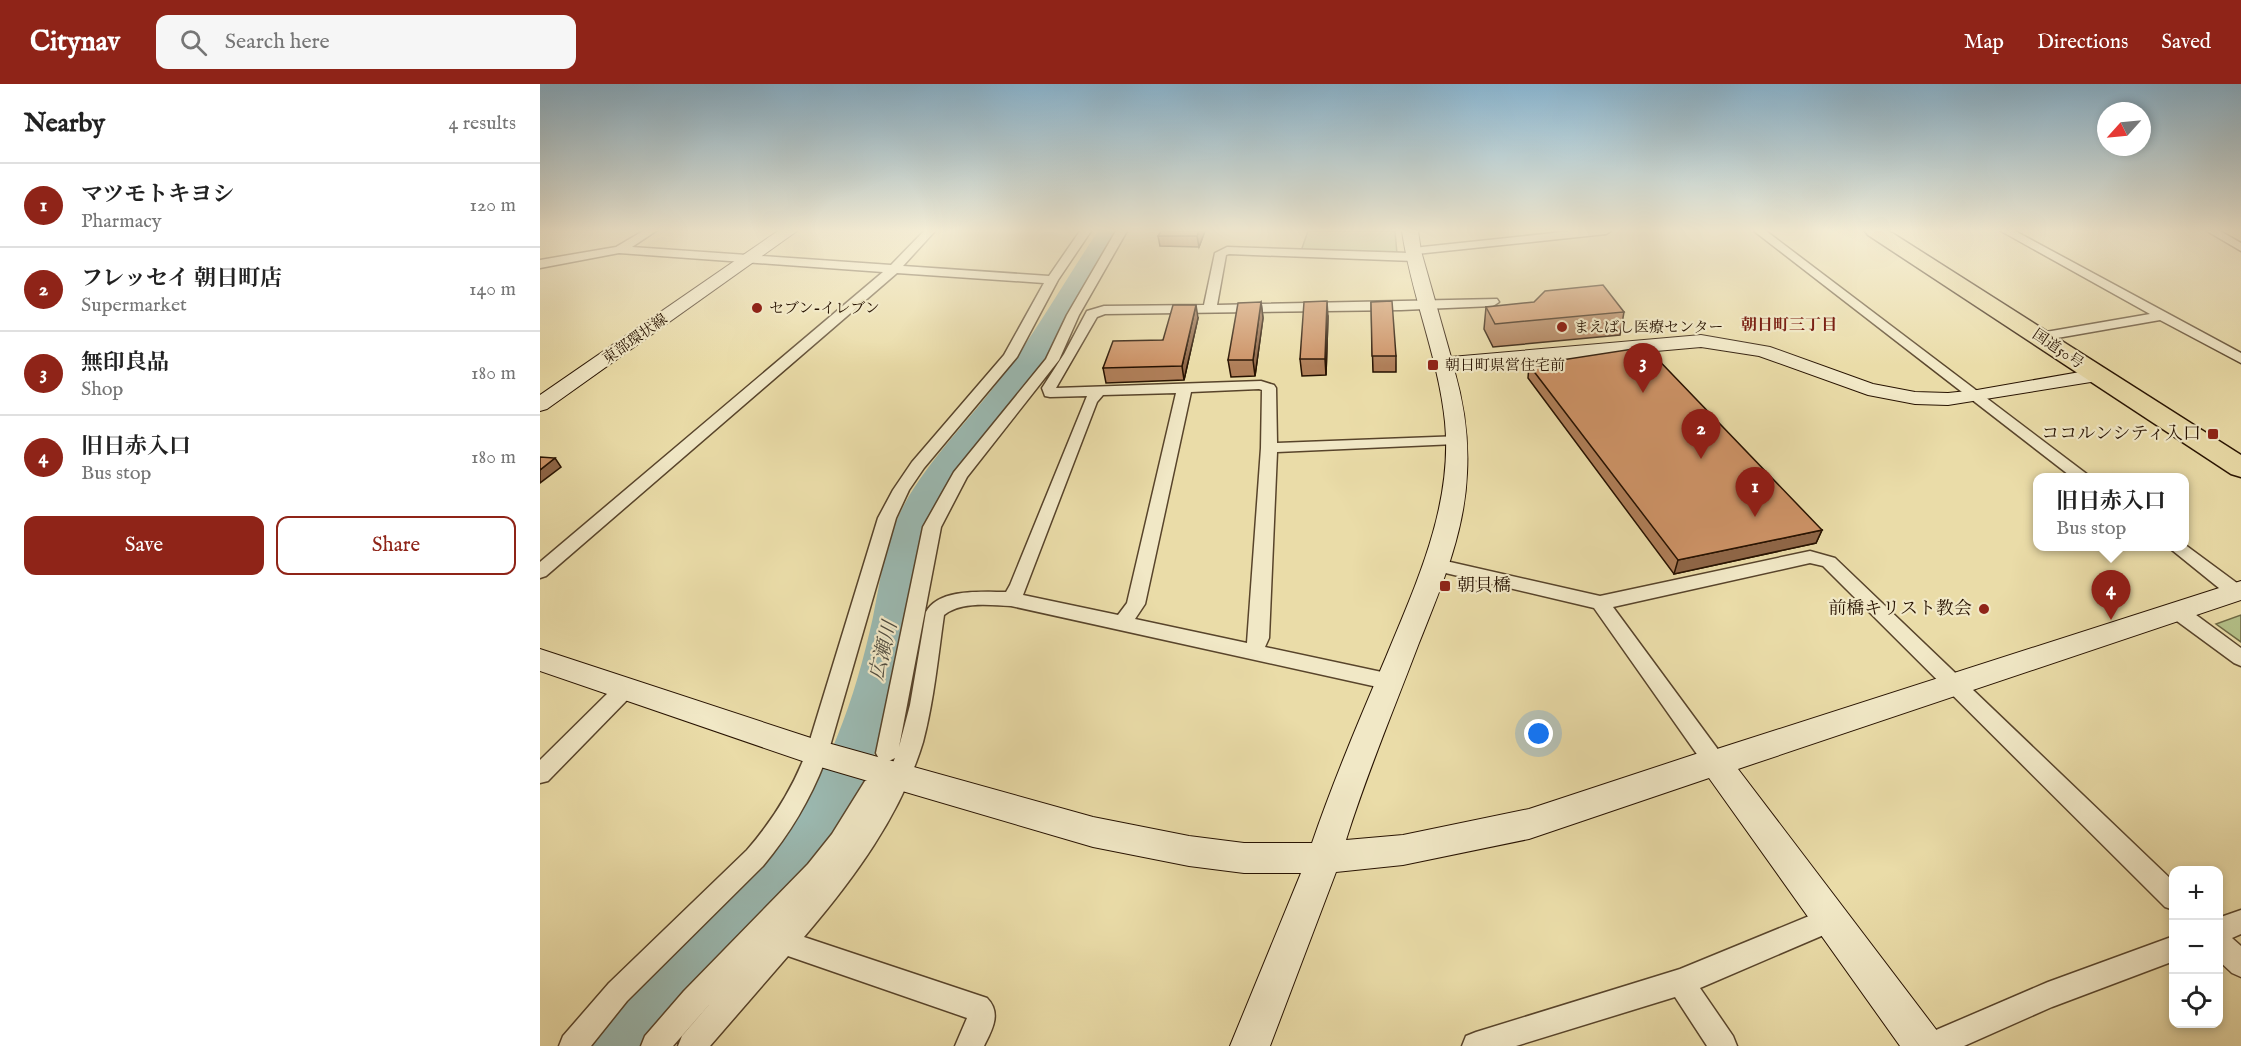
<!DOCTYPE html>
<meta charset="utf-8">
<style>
body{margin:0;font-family:"IM FELL English","Noto Serif JP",serif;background:#f6f6f6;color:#222}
.controls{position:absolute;right:18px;bottom:18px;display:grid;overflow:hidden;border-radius:12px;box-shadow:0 3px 9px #0003}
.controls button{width:54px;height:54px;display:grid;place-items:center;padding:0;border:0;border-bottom:2px solid #e0e0e0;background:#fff;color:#222;font:30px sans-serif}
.compass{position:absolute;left:1557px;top:18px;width:54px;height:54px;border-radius:50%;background:#fff;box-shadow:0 3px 9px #0003;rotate:243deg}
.you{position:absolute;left:999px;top:650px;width:21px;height:21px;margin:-15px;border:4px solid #fff;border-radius:50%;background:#1a73e8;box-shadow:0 0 0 9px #1a73e833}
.badge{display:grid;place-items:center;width:39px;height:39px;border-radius:50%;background:#8f2418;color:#fff;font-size:20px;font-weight:700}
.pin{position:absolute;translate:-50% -50px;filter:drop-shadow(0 2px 3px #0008)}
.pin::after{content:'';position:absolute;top:32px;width:21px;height:18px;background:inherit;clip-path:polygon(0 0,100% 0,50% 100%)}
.popup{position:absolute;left:1493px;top:389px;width:156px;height:78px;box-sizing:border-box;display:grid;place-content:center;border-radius:12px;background:#fff;filter:drop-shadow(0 2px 4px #0005);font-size:20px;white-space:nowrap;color:#767676}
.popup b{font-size:22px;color:#222}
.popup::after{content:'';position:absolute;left:50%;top:100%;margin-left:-12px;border:12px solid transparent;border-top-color:#fff}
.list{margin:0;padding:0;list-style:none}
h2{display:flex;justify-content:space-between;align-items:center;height:78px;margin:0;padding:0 24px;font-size:26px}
h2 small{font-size:20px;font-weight:400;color:#767676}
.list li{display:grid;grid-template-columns:39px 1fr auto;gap:18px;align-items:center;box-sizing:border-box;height:84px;padding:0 24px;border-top:2px solid #e0e0e0}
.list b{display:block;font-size:22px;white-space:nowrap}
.list p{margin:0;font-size:20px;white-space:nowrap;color:#767676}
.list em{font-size:20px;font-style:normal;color:#767676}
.actions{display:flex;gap:12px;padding:18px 24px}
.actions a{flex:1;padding:14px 0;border:2px solid #8f2418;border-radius:12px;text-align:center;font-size:21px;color:#8f2418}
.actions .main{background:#8f2418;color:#fff}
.icon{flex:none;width:33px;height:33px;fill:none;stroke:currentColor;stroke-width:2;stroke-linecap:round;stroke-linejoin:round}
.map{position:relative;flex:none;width:1701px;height:962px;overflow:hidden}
header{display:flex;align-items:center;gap:36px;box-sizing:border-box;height:84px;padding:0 30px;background:#8f2418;color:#fff}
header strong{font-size:28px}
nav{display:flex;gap:33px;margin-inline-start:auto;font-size:21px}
.search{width:420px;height:54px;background:#f6f6f6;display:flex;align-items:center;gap:15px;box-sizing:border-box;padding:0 21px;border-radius:12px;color:#767676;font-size:22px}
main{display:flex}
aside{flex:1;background:#fff}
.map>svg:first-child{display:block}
.green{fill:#b4c189;stroke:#6e6a45;stroke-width:1.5}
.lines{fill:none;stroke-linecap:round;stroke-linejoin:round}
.river{fill:#9bb9b1;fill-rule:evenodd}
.street-casing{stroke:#58442b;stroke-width:3}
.secondary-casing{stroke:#271201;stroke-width:2}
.highway-casing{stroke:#271201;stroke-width:3}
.street{fill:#f1e8c6;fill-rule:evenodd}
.secondary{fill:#f1e8c6;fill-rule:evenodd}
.highway{fill:#eadca8;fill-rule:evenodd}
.wall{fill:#af7e58;stroke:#271201;stroke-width:1.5}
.shaded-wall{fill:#8f6647;stroke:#271201;stroke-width:1.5}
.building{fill:#cc9266;stroke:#271201;stroke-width:1.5}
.poi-dot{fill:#8f2418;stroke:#f1e8c6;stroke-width:2}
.labels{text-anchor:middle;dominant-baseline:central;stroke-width:4.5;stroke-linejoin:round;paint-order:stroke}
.far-poi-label{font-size:15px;fill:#271201;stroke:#f1e8c6;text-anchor:start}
.far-street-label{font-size:15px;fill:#271201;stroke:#f1e8c6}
.far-neighbourhood-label{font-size:16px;font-weight:bold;fill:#7a1f14;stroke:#f1e8c6}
.poi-label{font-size:18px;fill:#271201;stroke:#f1e8c6;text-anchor:end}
.water-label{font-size:20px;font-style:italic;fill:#504c3f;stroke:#f1e8c6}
</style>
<header>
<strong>Citynav</strong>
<div class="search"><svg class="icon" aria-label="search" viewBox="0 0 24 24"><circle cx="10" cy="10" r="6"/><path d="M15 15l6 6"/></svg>Search here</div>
<nav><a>Map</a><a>Directions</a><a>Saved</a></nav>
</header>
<main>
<aside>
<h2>Nearby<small>4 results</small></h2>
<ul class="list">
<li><span class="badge">1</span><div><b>マツモトキヨシ</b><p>Pharmacy</p></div><em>120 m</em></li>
<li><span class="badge">2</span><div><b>フレッセイ 朝日町店</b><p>Supermarket</p></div><em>140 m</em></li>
<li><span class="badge">3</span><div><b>無印良品</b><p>Shop</p></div><em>180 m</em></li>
<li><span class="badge">4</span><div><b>旧日赤入口</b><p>Bus stop</p></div><em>180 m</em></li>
</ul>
<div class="actions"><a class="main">Save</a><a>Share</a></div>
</aside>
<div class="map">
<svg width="1701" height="962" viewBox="0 0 1701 962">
<rect width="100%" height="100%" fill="#eadca8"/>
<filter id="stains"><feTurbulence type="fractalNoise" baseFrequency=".00333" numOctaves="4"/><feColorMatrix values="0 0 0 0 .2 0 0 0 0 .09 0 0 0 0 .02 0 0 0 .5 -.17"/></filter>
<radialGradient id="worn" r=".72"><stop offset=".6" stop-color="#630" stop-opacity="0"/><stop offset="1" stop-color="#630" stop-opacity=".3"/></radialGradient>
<g class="green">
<path d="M768,147h87l2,23 -96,-3z"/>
<path d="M1701,531v27l-25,-18z"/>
</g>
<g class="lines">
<path class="river" d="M558,147h24l-81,134 -84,109 -18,31 -16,43 -17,104 -17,64 -24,63 -24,48 -45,62 -138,157h-66l8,-21 17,-19c76,-85 177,-160 220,-269 16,-39 27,-79 36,-120 8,-39 12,-77 31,-112 26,-48 67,-86 99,-130 35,-46 63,-96 95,-144z"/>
<g class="street-casing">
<g id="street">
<path d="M103,147h13l-24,16 259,18 33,-34h11l-32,35 146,10 31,-45h11l-33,49 -41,77 -93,111 -15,22 -13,28 -68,235c-15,42 -36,78 -65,113l-136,135 -36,45h-32l4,-10 46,-53 138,-133c25,-29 45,-60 59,-97l72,-235 15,-28 19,-28 92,-107 40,-72 -147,-10 -351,303 -6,2v-16l343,-290 -264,-19 -79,15v-8l76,-13z"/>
<path d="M576,147h11l-48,84 -20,45 -92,117 -26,50 -42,220 11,-42 16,-93c13,-24 56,-20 80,-20l4,-7 77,-189 -37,1 -5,-1 -3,-8 22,-34 23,-43 17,-5 100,-1 11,-52 12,-6 182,6v-4l4,-1 159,-17h39l-5,3 -190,20 4,3 -6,4 -185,-7 -3,1 -9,50 280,-6 2,3 -6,4 -92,4 -296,4 -8,3 -41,71 205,-7 13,4 2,3 1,55 184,-7 3,3 -8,5 -179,8 -8,186 -4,9 126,27 7,2 3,6 -3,6 -7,2 -380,-84c-20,-1 -50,-5 -67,9 -6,42 -10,85 -21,127 -22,73 -70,138 -119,195l183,61c15,15 5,32 -3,48h-29l12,-28 -179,-62 -78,90h-32l4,-10 33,-38 -42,48h-32l4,-10 39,-45 124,-127 24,-30 33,-53 8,-3 8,3 2,4 12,-27 -8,4 -8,-3 -3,-6 47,-226 31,-55 92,-113 21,-44zM719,305l3,1 -1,58 -14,195 -112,-24 10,-15 46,-212zM636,309l-49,210 -9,12 -95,-20 74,-193 6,-7z"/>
<path d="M1214,147h12l326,247h-19z"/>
<path d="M1461,147h14l226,122v10l-81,-43 -120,21 -5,-1 -2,-3 2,-3 5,-1 110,-19z"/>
<path d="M1667,147h13l21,12v8z"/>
<path d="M1644,460l57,42v11h-11l-63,-51h17z"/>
<path d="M1270,467l25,7 339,324v28l-9,-3 -342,-341 -13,-3 -197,44 109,148 3,6 -3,6 -8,3 -8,-3 -112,-159 -157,-37 -6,-2 -3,-4 3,-4 6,-2 163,37z"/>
<path d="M1637,520l7,2 57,42v18l-7,-3 -64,-47 -2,-5 2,-5z"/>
<path d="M84,598l7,2 3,6 -3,6 -83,85 -8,2v-23l77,-76z"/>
<path d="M1291,823l9,3 4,9 -4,9 -140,60 33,48 4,10h-30l-32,-49 -159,49h-54l4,-10 10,-4 204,-63z"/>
<path d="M1701,826v24l-9,4 9,8v31l-9,-4 -14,-13v-42z"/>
<path d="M1634,852v25l-122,46 -88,39h-46l4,-10 126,-54z"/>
</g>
</g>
<g class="secondary-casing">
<g id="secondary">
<path d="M238,147h19l-250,178 -7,2v-16z"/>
<path d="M862,147h16l3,20 30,106 250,-22 69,12 103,37 42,8 33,1 29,-3 120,-21 7,2 3,4 -3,4 -7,2 -149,24 -33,-1 -47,-9 -109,-39 -58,-9 -247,22c10,35 15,67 13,104 -2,59 -26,115 -48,170 -25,66 -52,130 -73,197l57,-5 126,-26 185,-61 3,1 524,-168v19l-503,169 200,263 6,14h-44l-191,-268 -180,61 -126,26 -67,7 -66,174h-40l71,-173h-57l-55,-7 -96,-19 -276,-81 -277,-95v-22l277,91 276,77 96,19 55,7h68c22,-64 48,-125 74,-186 31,-75 67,-152 59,-235 -6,-63 -34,-127 -43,-191z"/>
</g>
</g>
<g class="highway-casing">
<path id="highway" d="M1325,147h24l352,224v22l-10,-3 -363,-239z"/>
</g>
<use href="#street" class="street"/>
<use href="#secondary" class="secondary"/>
<use href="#highway" class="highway"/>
</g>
<g class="wall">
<path d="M665,147l-6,16 -39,-1 -2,-10z"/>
<path d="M721,218l2,16 -8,58 -24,1 -3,-17z"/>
<path d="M831,218l25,54v16h-23z"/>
<path d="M946,223l138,5 -4,23 -127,12 -9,-18z"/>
<path d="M788,233l-2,58 -24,1 -2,-17z"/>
<path d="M658,234l-14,62 -78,3 -3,-15 60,-28z"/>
<path d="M989,281l293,165 -6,13 -142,31 -146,-196z"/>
</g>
<g class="shaded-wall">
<path d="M659,147h6l-6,16 -2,-11z"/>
<path d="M787,217l1,16 -2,58 -1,-16z"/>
<path d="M721,218l2,16 -8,58 -2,-16z"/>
<path d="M656,221l2,13 -14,62 -2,-14z"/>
<path d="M15,374l6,9 -21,16v-13z"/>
<path d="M1282,446l-6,13 -142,31 4,-14z"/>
</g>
<g class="building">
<path d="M621,147h38l-2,5h-39z"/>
<path d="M1063,201l21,27 -129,12 -9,-17 48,-5 11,-11z"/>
<path d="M787,217l-2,58h-25l4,-57z"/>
<path d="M852,217l4,55h-24l-1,-54z"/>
<path d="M721,218l-8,58h-25l10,-57z"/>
<path d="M633,221h23l-14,61 -79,2 10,-27 50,-1z"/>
<path d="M1106,263l176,183 -144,30 -149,-195z"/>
<path d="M0,373l15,1 -15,12z"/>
</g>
<linearGradient id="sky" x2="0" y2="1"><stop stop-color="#89b6d2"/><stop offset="0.52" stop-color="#f6efd8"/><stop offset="1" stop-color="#f6efd8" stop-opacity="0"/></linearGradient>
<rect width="1701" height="282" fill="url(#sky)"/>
<g class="poi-dot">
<circle cx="217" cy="224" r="6"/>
<circle cx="1022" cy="243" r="6"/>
<rect x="887" y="275" width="12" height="12" rx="3"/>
<rect x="1667" y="344" width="12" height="12" rx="3"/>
<rect x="899" y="496" width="12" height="12" rx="3"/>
<circle cx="1444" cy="525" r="6"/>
</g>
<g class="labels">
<g class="far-poi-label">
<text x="229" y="224">セブン-イレブン</text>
<text x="1034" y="243">まえばし医療センター</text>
<text x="905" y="281">朝日町県営住宅前</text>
</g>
<g class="far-street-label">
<text transform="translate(95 255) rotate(-35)">東部環状線</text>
<text transform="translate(1518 265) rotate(34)">国道50号</text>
</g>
<g class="far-neighbourhood-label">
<text x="1249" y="242">朝日町三丁目</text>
</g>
<g class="poi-label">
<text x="1661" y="350">ココルンシティ入口</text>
<text x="917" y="502" text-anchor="start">朝貝橋</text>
<text x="1432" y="525">前橋キリスト教会</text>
</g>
<g class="water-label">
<text transform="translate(344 567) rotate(-76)">広瀬川</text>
</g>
</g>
<rect width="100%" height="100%" filter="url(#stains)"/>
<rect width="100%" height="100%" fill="url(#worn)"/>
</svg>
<div class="controls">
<button>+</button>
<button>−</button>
<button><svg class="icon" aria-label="locate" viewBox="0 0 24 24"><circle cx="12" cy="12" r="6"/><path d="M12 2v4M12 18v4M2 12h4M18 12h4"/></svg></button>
</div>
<svg class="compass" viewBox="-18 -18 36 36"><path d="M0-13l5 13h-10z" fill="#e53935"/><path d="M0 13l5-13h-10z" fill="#767676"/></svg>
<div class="you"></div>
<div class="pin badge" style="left:1215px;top:433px">1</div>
<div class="pin badge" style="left:1161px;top:375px">2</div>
<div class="pin badge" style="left:1103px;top:309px">3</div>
<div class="pin badge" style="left:1571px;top:536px">4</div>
<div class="popup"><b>旧日赤入口</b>Bus stop</div>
</div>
</main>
